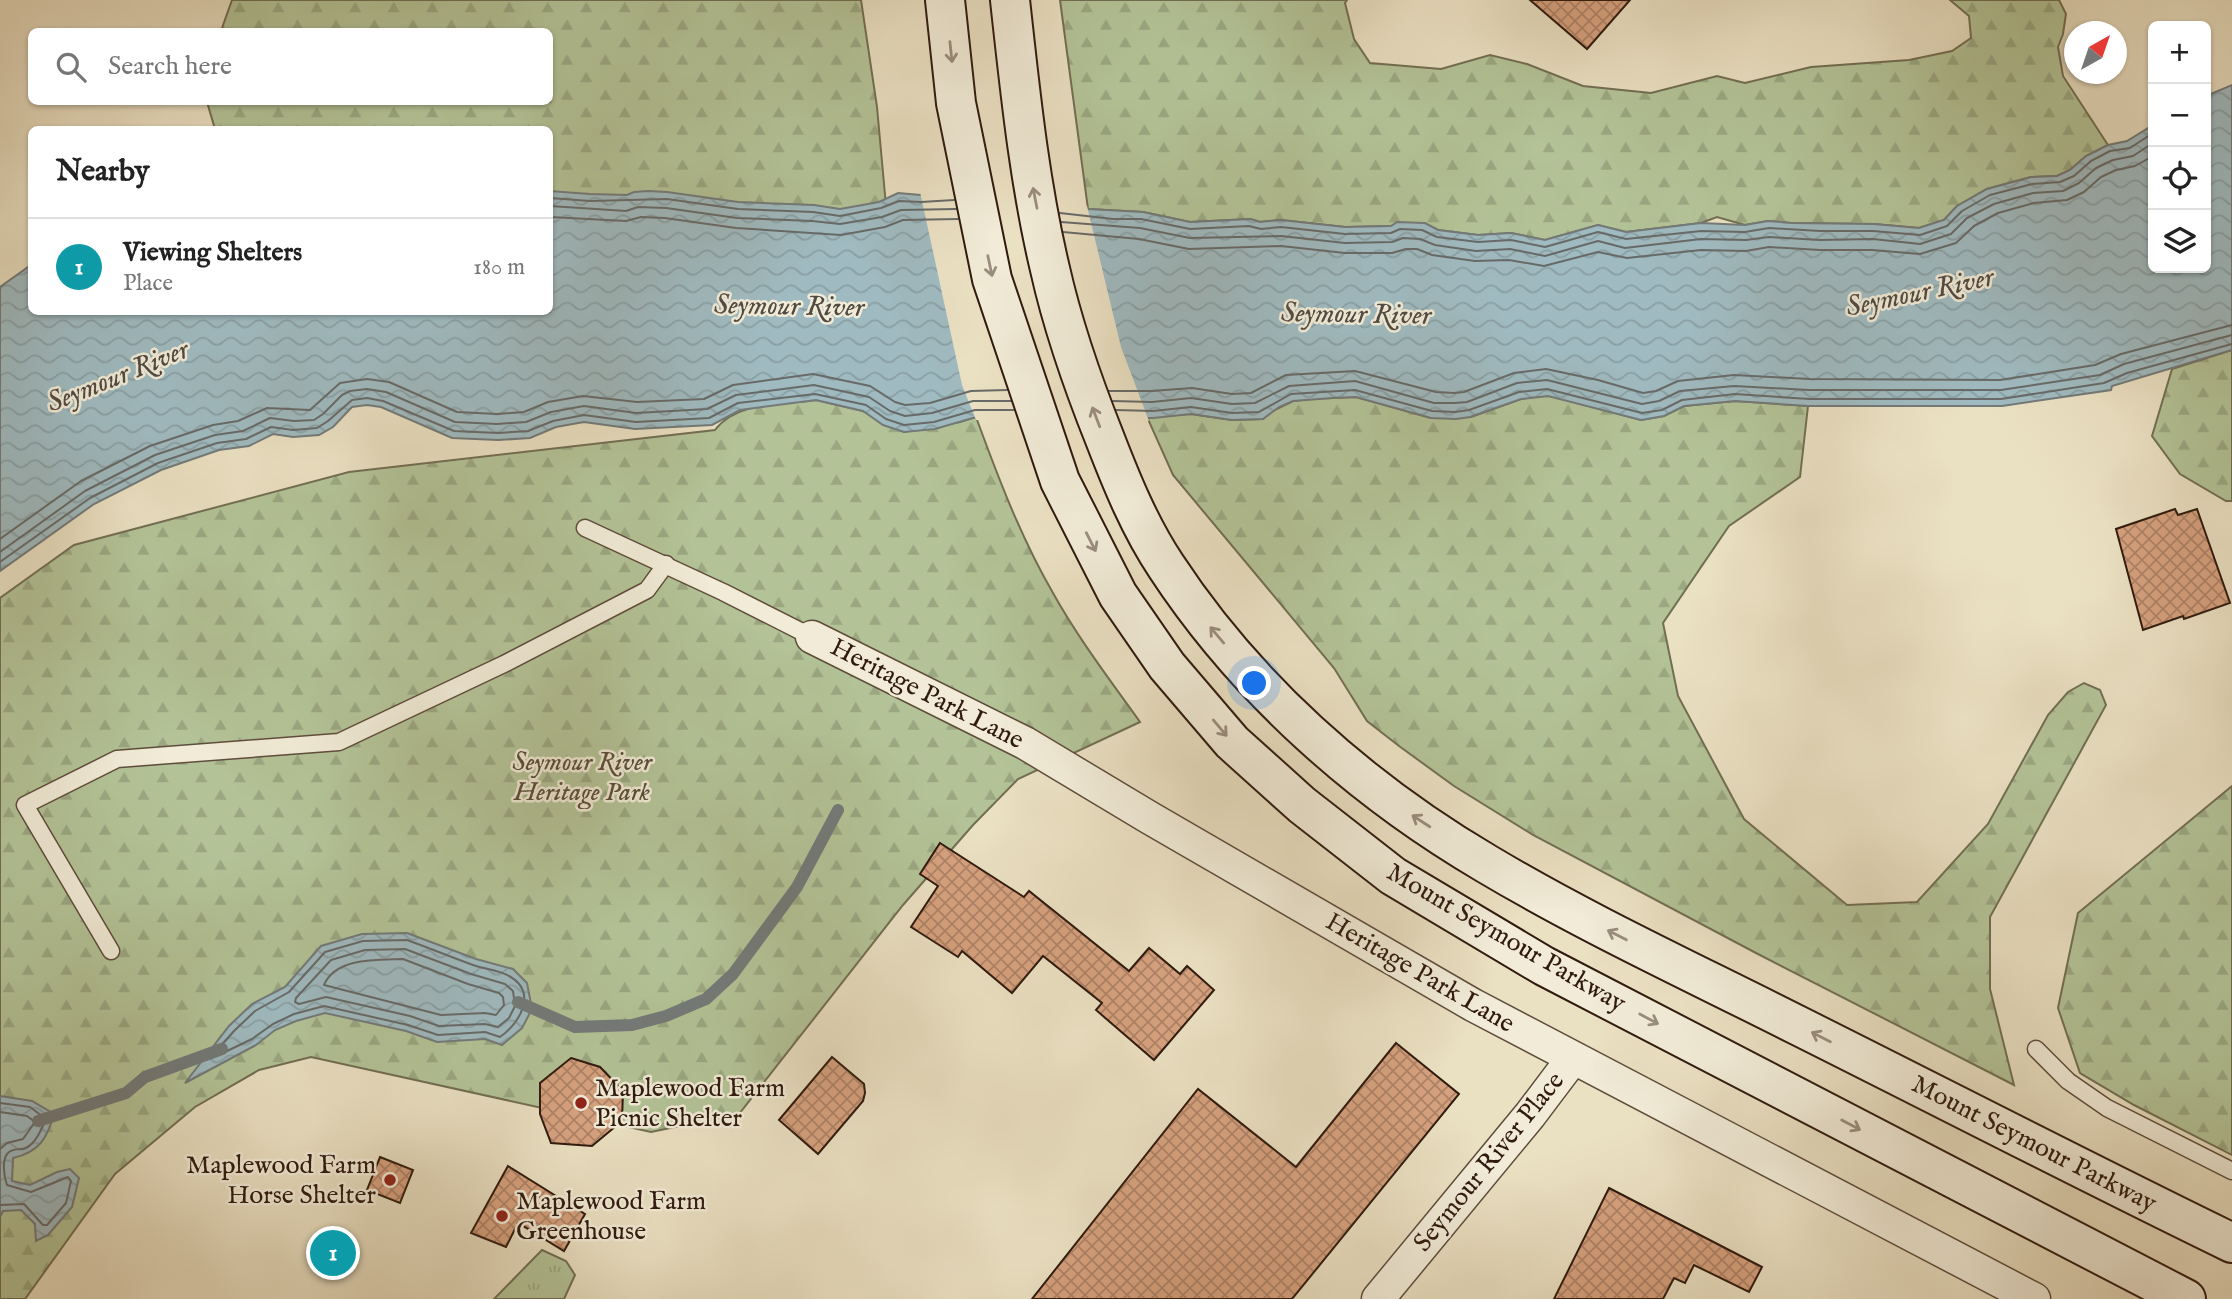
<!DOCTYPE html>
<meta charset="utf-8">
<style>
body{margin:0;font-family:"IM FELL English",serif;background:#f2f2f2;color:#222}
.controls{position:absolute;right:21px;top:21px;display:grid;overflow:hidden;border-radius:10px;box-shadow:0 2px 5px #0004}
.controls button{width:63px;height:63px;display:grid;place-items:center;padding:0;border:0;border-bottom:2px solid #e0e0e0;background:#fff;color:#222;font:35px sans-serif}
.compass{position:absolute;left:2064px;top:21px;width:63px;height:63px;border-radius:50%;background:#fff;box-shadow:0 2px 5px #0004;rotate:40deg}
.you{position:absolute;left:1255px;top:684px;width:24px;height:24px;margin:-18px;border:5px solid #fff;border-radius:50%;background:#1a73e8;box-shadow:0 0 0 10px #1a73e833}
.badge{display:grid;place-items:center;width:46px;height:46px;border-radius:50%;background:#8f2418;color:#fff;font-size:23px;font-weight:700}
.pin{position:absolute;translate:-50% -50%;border:4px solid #fff;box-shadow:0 2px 7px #0006}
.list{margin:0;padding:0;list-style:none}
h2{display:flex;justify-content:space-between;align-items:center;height:91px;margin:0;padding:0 28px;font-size:30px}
h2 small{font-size:23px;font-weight:400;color:#767676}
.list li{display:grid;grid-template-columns:46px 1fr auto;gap:21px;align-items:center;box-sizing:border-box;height:98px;padding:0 28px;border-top:2px solid #e0e0e0}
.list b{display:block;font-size:26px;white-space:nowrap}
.list p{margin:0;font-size:23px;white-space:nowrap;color:#767676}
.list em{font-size:23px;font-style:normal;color:#767676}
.icon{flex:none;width:38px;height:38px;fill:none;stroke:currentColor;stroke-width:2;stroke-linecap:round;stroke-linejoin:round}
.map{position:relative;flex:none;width:2232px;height:1299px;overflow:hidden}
.search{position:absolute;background:#fff;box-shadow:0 2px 5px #0004;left:28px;top:28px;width:525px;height:77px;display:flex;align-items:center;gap:18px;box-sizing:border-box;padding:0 24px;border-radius:10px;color:#767676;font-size:26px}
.panel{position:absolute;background:#fff;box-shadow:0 2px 5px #0004;left:28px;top:126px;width:525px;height:189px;border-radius:10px}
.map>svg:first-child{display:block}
.grass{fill:url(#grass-tufts);stroke:#726e53;stroke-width:2}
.forest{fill:url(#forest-firs);stroke:#726e53;stroke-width:2}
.water{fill:url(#water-waves);stroke:#737a79;stroke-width:2}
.pier{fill:#eae0c2}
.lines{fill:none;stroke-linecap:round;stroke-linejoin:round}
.shore{stroke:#686a68;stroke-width:2}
.stream{stroke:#737a79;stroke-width:12}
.building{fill:url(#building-cross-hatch);stroke:#301a0f;stroke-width:2}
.lane-casing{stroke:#5e4c3c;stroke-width:19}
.street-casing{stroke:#5e4c3c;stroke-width:35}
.secondary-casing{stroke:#301a0f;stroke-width:42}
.lane{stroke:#f1ebd7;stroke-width:16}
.street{stroke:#f1ebd7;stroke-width:32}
.secondary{stroke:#f1ebd7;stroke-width:38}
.oneway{stroke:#9a8d7d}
.poi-dot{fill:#8f2418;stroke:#f1ebd7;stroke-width:2.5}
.labels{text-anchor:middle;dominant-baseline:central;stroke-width:5;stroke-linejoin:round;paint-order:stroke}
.street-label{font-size:26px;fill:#301a0f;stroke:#f1ebd7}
.park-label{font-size:26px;font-style:italic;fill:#574d38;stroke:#f1ebd7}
.poi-label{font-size:26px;fill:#301a0f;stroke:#f1ebd7;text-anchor:start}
.water-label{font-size:28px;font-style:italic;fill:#514a44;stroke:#f1ebd7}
</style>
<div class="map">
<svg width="2232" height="1299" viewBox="0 0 2232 1299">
<defs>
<pattern id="grass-tufts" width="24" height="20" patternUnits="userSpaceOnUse" patternTransform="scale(1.75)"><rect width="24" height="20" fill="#b3c397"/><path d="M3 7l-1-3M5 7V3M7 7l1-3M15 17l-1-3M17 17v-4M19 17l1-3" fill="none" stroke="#9aa781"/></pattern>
<pattern id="forest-firs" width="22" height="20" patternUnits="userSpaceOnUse" patternTransform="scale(1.75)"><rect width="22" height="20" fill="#b3c397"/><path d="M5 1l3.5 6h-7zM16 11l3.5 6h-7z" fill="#9aa781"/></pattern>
<pattern id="water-waves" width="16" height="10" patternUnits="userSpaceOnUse" patternTransform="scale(1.75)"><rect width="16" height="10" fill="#9fbac0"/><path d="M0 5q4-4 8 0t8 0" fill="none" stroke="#899fa4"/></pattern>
<pattern id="building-cross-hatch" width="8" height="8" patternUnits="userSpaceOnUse" patternTransform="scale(1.75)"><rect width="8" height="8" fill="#d6a17e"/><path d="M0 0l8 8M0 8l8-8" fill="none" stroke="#ae8266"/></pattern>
</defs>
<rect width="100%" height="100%" fill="#eae0c2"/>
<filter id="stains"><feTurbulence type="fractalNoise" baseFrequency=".00286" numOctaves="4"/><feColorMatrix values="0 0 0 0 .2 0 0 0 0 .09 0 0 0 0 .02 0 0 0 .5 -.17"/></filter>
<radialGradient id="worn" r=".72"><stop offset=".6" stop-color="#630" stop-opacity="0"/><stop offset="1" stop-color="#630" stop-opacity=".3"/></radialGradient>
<path class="grass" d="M542,1250l24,11 9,14 -11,24h-70z"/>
<g class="forest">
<path d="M232,0h629l16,107 10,110 -337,-11v-76l-335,-1 -8,-27h343v-70l-329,-1z"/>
<path d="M1060,0h287l-2,3 9,36 16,24 71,6 49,-14 37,9 56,22 68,7 66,-17 28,7 66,-16 98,-7 43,-9 19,-13 -2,-22 -19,-16h109l7,14 -3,20 -5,13 5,29 45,69 -22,11 -16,14 -13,6 -26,1 -44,12 -30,17 -13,14 -25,8 -45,-4 -83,-1 -23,-2 -23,4 -28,-8 -16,6 -75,9 -28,-7 -53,15 -34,-7 -33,2 -40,-5 -14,-7 -33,3 -46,1 -64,-7 -21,2 -10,-3 -60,3 -47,-10 -55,-3z"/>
<path d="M2232,350v151h-6l-46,-27 -28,-38 20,-67z"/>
<path d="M1548,395l93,25 23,-4 20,-10 51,-5 73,5 -8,71 -71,49 -66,97 15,73 66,123 103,86 70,-3 71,-78 60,-109 20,-23 16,-9 16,7 6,15 -116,212v72l24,96 -258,-132 -223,-118 -79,-49 -55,-40 -32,-25 -33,-53 -161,-193 -26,-58 44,-3 41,6 31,-1 6,-6 24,-12 17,-2 46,-2 75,21 40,-1 50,-18z"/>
<path d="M816,400l47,11 41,21 56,-10 16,-5c22,60 45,121 77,176 25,45 57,87 87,129l-122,57 -45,46 -70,80 -164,209 -88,18 -340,-75 -52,13 -64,37 -80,67 -90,125h-25v-701l74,-53 275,-73 366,-42c22,-29 67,-25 101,-30z"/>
<path d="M2232,786v369l-98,-50 -54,-32 -22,-65 20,-95z"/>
</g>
<g class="water">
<path d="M2232,85v265l-120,36 -1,4 -109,16h-194l-73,-5 -51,5 -20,10 -23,4 -93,-24 -27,3 -51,18 -14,2 -25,-1 -75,-21 -24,1 -39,3 -14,6 -16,12 -31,1 -41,-6 -38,4 -177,-1 -41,12 -31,3 -21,-7 -20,-14 -47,-11 -76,10 -28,15 -77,4 -51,-7 -28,5 -26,11 -32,2 -46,-2 -71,-31 -14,-2 -15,2 -19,20 -14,8 -26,2 -20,-3 -24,12 -30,4 -58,20 -67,34 -94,67v-284l31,-22 1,47h518v-121l40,3 37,1 7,-3 14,-1 19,1 71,10 76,3 26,4 39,-7 19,-9 23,2 43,-2 124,16 55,3 47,10 61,-3 9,3 21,-2 64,7 46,-1 6,-4 28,1 13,7 40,5 33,-2 34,7 53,-15 28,7 75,-9 44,2 23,-4 23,2 83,1 45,4 25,-8 13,-14 30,-17 44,-12 26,-1 13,-6 16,-14 22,-11 19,-4 26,-16v143h53v-172z"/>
<path d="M407,933l69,26 37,10 14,14 5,26 -10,19 -20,17 -17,-6 -48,3 -31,-11 -81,-18 -29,8 -21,9 -19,15 -71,38 44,-57 23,-22 33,-17 36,-41 41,-12z"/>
<path d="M0,1096l32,5 22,13c-7,25 -15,38 -41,44l-1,23 18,4 27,-13 13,-3 9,9 -7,29 -24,28 -12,6 -1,-17 -14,-14 -18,1 -3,6z"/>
</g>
<path class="pier" d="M964,189l123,17 34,141 28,74 -173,-1 -14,-35 -42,-193z"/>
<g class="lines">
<g class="shore">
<path d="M550,198l40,3 77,-2 71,10 75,3 27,4 41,-8 18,-7 22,1 33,-2"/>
<path d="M550,206l76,5 12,-4 28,1 71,10 75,3 28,3 42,-7 19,-7 55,-1"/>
<path d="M1060,213l53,6h28l49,10 59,-3 12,3 20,-2 64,7 46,-1 9,-4 22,1 15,7 41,5 33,-2 34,7 53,-15 28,7 75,-8 44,1 24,-4 51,3h53l47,4 27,-9 15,-15 28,-16 42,-11 28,-2 14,-6 17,-15 19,-10 20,-3 23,-15"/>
<path d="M550,217l76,4 15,-4 24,1 71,10 105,7 44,-8 18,-7 55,-1"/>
<path d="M1061,222l79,6 50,10 91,-2 64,7 47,-1 11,-4 17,1 15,6 41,6 34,-2 35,7 53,-15 27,7 76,-9 45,1 23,-3 51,3 53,-1 47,5 31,-10 16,-16 27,-14 39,-11 30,-2 16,-8 17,-15 17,-8 20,-4 20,-13"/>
<path d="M1063,232l76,7 50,10 92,-3 64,7h47l14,-4h11l15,6 43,6 34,-1 35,6 54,-14 29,6 74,-8 45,1 23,-4 51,3h52l48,4 36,-11 18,-17 24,-13 36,-10 33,-3 17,-8 17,-15 15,-7 19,-4 18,-10"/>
<path d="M1109,391h43l40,-3 40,6 19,-1 35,-18 69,-4 81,21 18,1 10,-1 50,-19 32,-4 52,11 45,13 13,-2 22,-10 56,-6 75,4 191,1 95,-15 26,-11 111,-29"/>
<path d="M1113,401l39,1 39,-4 41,6 23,-1 34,-17 66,-5 79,22h21l12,-1 50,-19 30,-3 95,24 17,-3 21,-10 54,-5 75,4h192l99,-15 24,-11 108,-29"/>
<path d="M1116,410l37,1 38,-4 41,6 27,-1 32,-18 64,-4 77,21 23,1 14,-2 50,-18 28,-3 95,24 20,-3 20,-10 53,-6 74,5h192l103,-16 23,-10 105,-29"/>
<path d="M0,539l81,-58 69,-35 63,-21 25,-4 29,-13 43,2 30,-27 27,-4 22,3 68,30 40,2 27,-2 24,-10 35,-6 54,6 67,-3 29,-14 80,-11 57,12 25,16 10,3 25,-2 41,-12 36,-1"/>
<path d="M0,552l85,-61 70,-36 60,-20 28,-4 27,-13 24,3 20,-1 9,-6 19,-19 8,-4 17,-2 19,3 69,30 42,2 29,-2 25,-10 33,-6 52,7 71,-4 29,-14 78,-10 55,12 21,14 15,5 27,-3 41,-12h38"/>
<path d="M0,562l90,-64 68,-35 59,-20 29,-4 25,-12 22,3 24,-2 11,-7 24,-21 15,-2 16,3 71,30 44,2 30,-2 25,-10 31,-6 52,7 73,-4 29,-15 77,-9 51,11 20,14 18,6 30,-3 41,-12h39"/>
<path d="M407,940c22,8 44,17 66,25 11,4 26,5 36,11 29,16 11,47 -9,61l-15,-5 -47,3 -30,-10 -84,-19 -30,8 -21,10 -21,15 -27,13 -5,-1v-4l14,-16 21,-20 34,-19 36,-40 38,-11z"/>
<path d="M405,949l66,25 34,10 8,7 2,15 -6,12 -11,9 -13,-3 -46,2 -29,-10 -84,-19 -27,7 -4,-2 1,-4 35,-38 34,-10z"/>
<path d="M403,959l65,25 31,9 4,4 1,8 -8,10 -11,-2 -44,2 -117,-30c12,-28 54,-25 79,-26z"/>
<path d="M0,1103l30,4 16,12c-4,9 -10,24 -20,29 -5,2 -12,0 -17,4 -8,6 -5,25 -2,33l24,7 37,-15 3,4 -5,22 -19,22h-4l-19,-21 -24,1"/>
<path d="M0,1112l27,4 8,6 -12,17 -16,4 -7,6"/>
</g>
<g class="stream">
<path d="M518,1002l57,25 57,-2 34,-9 40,-17 27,-25 64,-87 41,-77"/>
<path d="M38,1121l88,-28 19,-16 77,-28"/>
</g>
</g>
<g class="building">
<path d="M1530,0h100l-43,49z"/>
<path d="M2175,509l3,6 19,-6 33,94 -46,16 -1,-3 -40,14 -27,-101z"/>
<path d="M940,843l84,54 5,-6 100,80 20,-23 31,26 7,-8 27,24 -60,70 -58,-50 6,-7 -59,-47 -31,37 -50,-42 -4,6 -47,-30 27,-41 -18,-12z"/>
<path d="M1396,1043l63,51 -167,205h-260l166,-210 98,78z"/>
<path d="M832,1057l32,27 1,9 -2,8 -45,53 -39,-34z"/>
<path d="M571,1058l29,9 23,24 -1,30 -30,25 -41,-3 -11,-29v-31z"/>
<path d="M380,1157l33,13 -13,33 -33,-13z"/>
<path d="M508,1166l77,48 -21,37 -46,-28 -12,24 -35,-14z"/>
<path d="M1609,1188l153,79 -13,25 -55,-27 -9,18 -11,-5 -11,21h-109z"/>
</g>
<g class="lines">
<g class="lane-casing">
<g id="lane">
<path d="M585,528l138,64 89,45"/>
<path d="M111,951l-86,-146 92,-46 222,-17 165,-78 143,-74 19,-26"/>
<path d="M2036,1049l32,32 39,27 125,63"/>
</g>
</g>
<g class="street-casing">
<g id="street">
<path d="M812,637l213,106 125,75 323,187 561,294"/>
<path d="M1378,1299l152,-184 43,-57"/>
</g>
</g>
<g class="secondary-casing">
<g id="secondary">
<path d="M945,0l11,103 36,176 68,202 58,114 49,71 65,76 70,63 91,71 151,90 642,333"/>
<path d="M1010,0c10,90 19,181 40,269 13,58 33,115 55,170 17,44 35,88 61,127 80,122 195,224 321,298 99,59 205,108 308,160 146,73 291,148 437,219"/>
</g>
</g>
<use href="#lane" class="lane"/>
<use href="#street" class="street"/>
<use href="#secondary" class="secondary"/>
</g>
<defs><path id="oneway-shaft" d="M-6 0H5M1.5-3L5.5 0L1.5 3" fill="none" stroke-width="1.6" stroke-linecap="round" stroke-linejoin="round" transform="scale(1.75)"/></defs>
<g class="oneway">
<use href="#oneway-shaft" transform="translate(951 52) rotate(84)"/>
<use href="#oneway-shaft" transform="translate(1035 198) rotate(-101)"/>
<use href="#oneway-shaft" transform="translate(990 266) rotate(78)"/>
<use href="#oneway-shaft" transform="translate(1096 417) rotate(-111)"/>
<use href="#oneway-shaft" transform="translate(1091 542) rotate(63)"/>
<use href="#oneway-shaft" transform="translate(1217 635) rotate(-130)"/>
<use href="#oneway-shaft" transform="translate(1220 728) rotate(50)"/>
<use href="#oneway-shaft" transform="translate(1421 821) rotate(-147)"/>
<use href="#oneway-shaft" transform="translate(1617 935) rotate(-153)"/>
<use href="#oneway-shaft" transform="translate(1649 1019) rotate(28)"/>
<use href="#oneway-shaft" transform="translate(1821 1037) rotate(-153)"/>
<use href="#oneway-shaft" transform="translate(1851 1125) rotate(28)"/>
</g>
<g class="poi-dot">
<circle cx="581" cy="1103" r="7"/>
<circle cx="390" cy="1180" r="7"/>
<circle cx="502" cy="1216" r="7"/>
</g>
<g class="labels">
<g class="street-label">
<text transform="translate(927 694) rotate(27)">Heritage Park Lane</text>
<text transform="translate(1506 938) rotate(30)">Mount Seymour Parkway</text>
<text transform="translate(1420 973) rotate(30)">Heritage Park Lane</text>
<text transform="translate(2034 1144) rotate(27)">Mount Seymour Parkway</text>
<text transform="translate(1489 1162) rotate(-51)">Seymour River Place</text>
</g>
<g class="park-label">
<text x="582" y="762">Seymour River<tspan x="582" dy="30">Heritage Park</tspan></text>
</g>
<g class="poi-label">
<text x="595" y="1088">Maplewood Farm<tspan x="595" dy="30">Picnic Shelter</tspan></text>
<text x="376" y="1165" text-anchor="end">Maplewood Farm<tspan x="376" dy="30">Horse Shelter</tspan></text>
<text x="516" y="1201">Maplewood Farm<tspan x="516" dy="30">Greenhouse</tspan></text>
</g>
<g class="water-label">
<text transform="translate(1920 293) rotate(-12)">Seymour River</text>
<text transform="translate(789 307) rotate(1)">Seymour River</text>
<text transform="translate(1356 315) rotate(1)">Seymour River</text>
<text transform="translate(118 377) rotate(-22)">Seymour River</text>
</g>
</g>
<rect width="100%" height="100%" filter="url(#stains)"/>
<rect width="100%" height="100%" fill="url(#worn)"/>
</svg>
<div class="controls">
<button>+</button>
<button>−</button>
<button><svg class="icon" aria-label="locate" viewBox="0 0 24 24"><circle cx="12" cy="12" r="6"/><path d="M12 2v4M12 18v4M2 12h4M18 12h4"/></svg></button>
<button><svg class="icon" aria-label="layers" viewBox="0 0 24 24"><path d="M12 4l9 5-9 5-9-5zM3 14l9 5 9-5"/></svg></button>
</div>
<svg class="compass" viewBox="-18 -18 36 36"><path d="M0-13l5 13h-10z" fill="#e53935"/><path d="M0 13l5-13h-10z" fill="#767676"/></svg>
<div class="you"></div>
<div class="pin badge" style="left:333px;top:1253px;background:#0f9aa8">1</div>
<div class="search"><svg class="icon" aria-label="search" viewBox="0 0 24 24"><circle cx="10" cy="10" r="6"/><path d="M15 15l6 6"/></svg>Search here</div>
<section class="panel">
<h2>Nearby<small></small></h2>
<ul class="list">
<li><span class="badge" style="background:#0f9aa8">1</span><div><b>Viewing Shelters</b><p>Place</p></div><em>180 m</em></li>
</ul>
</section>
</div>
